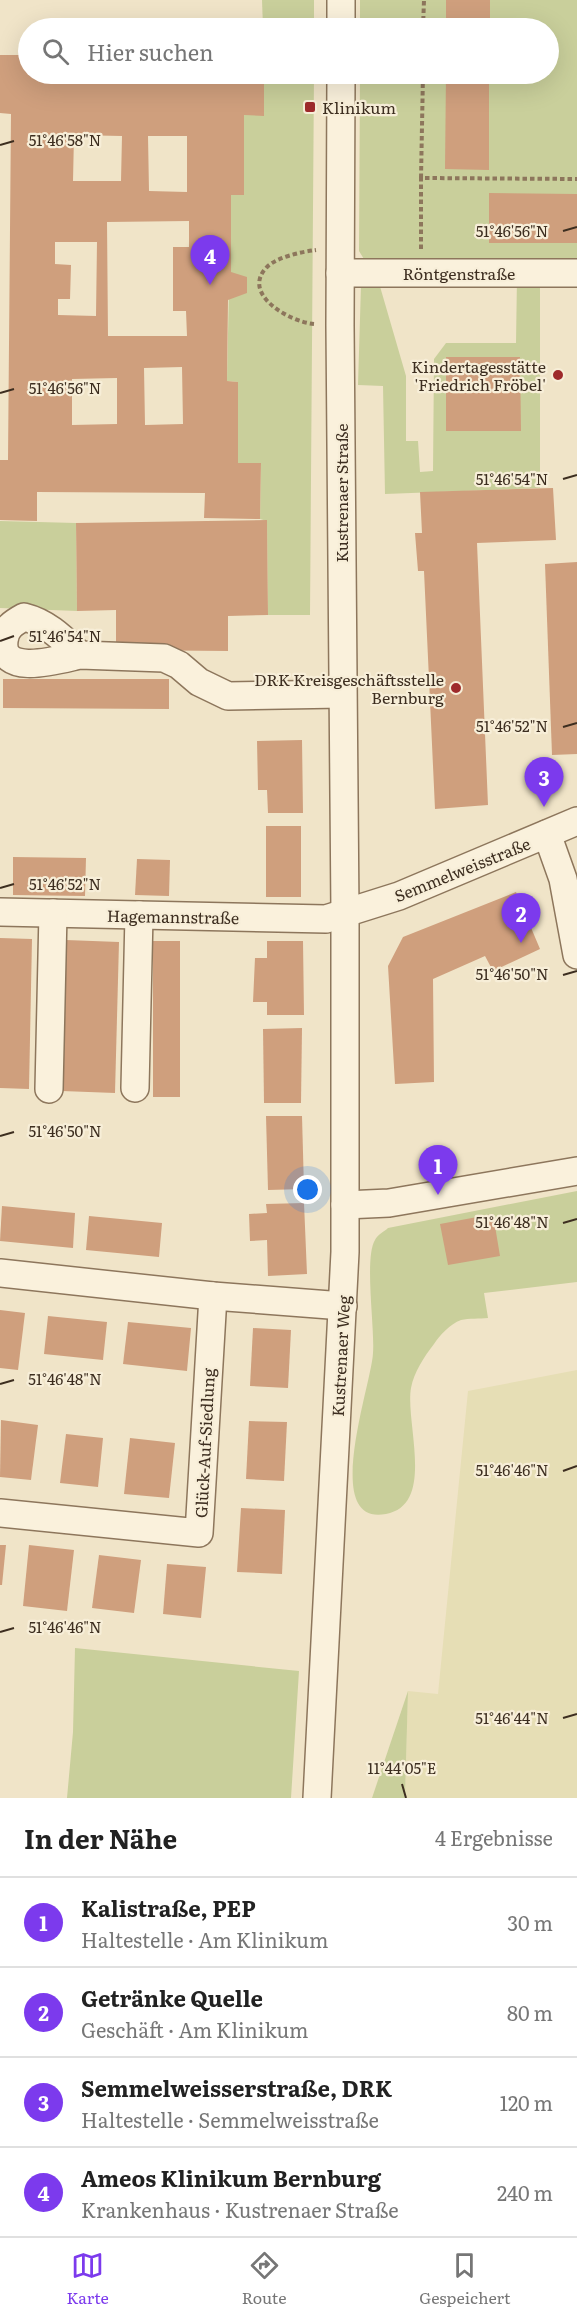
<!DOCTYPE html>
<html lang="de">
<meta charset="utf-8">
<style>
body{margin:0;font-family:Literata,serif;background:#f6f6f6;color:#222}
.you{position:absolute;left:308px;top:1190px;width:21px;height:21px;margin:-15px;border:4px solid #fff;border-radius:50%;background:#1a73e8;box-shadow:0 0 0 9px #1a73e833}
.badge{display:grid;place-items:center;width:39px;height:39px;border-radius:50%;background:#7c3aed;color:#fff;font-size:20px;font-weight:700}
.pin{position:absolute;translate:-50% -50px;filter:drop-shadow(0 2px 3px #0008)}
.pin::after{content:'';position:absolute;top:32px;width:21px;height:18px;background:inherit;clip-path:polygon(0 0,100% 0,50% 100%)}
.list{margin:0;padding:0;list-style:none}
h2{display:flex;justify-content:space-between;align-items:center;height:78px;margin:0;padding:0 24px;font-size:26px}
h2 small{font-size:20px;font-weight:400;color:#767676}
.list li{display:grid;grid-template-columns:39px 1fr auto;gap:18px;align-items:center;box-sizing:border-box;height:90px;padding:0 24px;border-top:2px solid #e0e0e0}
.list b{display:block;font-size:22px;white-space:nowrap}
.list p{margin:0;font-size:20px;white-space:nowrap;color:#767676}
.list em{font-size:20px;font-style:normal;color:#767676}
.icon{flex:none;width:33px;height:33px;fill:none;stroke:currentColor;stroke-width:2;stroke-linecap:round;stroke-linejoin:round}
.map{position:relative;flex:none;width:577px;height:1798px;overflow:hidden}
.search{position:absolute;background:#fff;box-shadow:0 6px 24px #0002;left:18px;right:18px;top:18px;height:66px;display:flex;align-items:center;gap:15px;box-sizing:border-box;padding:0 21px;border-radius:33px;color:#767676;font-size:22px}
.sheet{height:438px;background:#fff}
nav{display:flex;justify-content:space-around;align-items:center;box-sizing:border-box;height:84px;border-top:2px solid #e0e0e0;background:#fff;font-size:16px;color:#767676}
nav a{display:grid;justify-items:center;gap:3px}
nav .on{color:#7c3aed}
.map>svg:first-child{display:block}
.farmland{fill:#e6deb5}
.green{fill:#c9cf9b}
.building{fill:#cf9f7d;fill-rule:evenodd}
.lines{fill:none;stroke-linecap:round;stroke-linejoin:round}
.minor-casing{stroke:#8d765c;stroke-width:30}
.path{stroke:#8d765c;stroke-width:4;stroke-dasharray:4.5 3;stroke-linecap:butt}
.minor{stroke:#faf1dc;stroke-width:27}
.ticks{fill:none;stroke:#3d2e20;stroke-width:2}
.poi-dot{fill:#9e2a2b;stroke:#f7eed8;stroke-width:2}
.labels{text-anchor:middle;dominant-baseline:central;stroke-width:4.5;stroke-linejoin:round;paint-order:stroke}
.poi-label{font-size:16px;fill:#3d2e20;stroke:#f7eed8;text-anchor:end}
.street-label{font-size:16px;fill:#3d2e20;stroke:#f7eed8}
.ticks-label{font-size:15px;text-anchor:middle;fill:#3d2e20;stroke:#f7eed8;stroke-width:4.5;stroke-linejoin:round;paint-order:stroke}
</style>
<div class="map">
<svg width="577" height="1798" viewBox="0 0 577 1798">
<rect width="100%" height="100%" fill="#f0e4c8"/>
<path class="farmland" d="M577,1370v428h-172l3,-107 30,3 30,-303z"/>
<g class="green">
<path d="M262,0h52v28h-51z"/>
<path d="M360,0h217v267l-210,-3 -8,-13 1,-177h188v-46h-188z"/>
<path d="M263,74h51l-4,541h-42l-1,-94 -7,-2 1,-56h-23v-81l-11,-1 4,-186h13v-80h20z"/>
<path d="M517,277l23,2v209l-155,6 -2,-108 -25,-1 3,-100 18,-2 27,93v65h12l2,31 13,-1 1,-112 12,-16h70z"/>
<path d="M0,521l76,2 1,88 -77,-3z"/>
<path d="M577,1191v91l-93,11 4,25c-9,1 -19,0 -27,2 -11,4 -21,15 -27,24 -10,13 -20,28 -23,44 -6,35 25,117 -25,126 -66,13 -14,-131 -13,-161 2,-25 -9,-95 2,-113 2,-5 10,-9 13,-12z"/>
<path d="M75,1648l224,23 -8,127h-224l6,-66z"/>
<path d="M408,1691l-3,107h-33z"/>
</g>
<g class="building">
<rect x="446" y="0" width="44" height="28"/>
<path d="M0,55h28v19h8v2l169,1v-3h59v42l-20,-1v80h-13v77l16,5v16l-19,7 -1,81 11,1v81h23l-1,56 -56,-1 1,-25 -168,-1v29l-37,-1v-60h8l3,-346 -11,-1zM74,135l48,1 -1,45h-48zM148,136h39v56l-38,-1zM189,221v26h-16v64h13l1,25h-79l-1,-114zM55,242h42l-1,74 -38,-1v-16h12l1,-34 -16,-1zM182,367l1,57 -38,1 -1,-57zM117,378v46l-45,1v-46z"/>
<path d="M446,74h43v96l-44,-1z"/>
<path d="M489,193l88,1v49h-88z"/>
<path d="M446,357h74l1,74h-75z"/>
<path d="M553,488l3,52 -79,3 11,262 -53,4 -11,-238h-6l-3,-38h7l-2,-41z"/>
<path d="M267,520l1,95 -40,1v35l-112,-1v-40l-39,1 -1,-88z"/>
<path d="M577,562v192l-25,1 -7,-191z"/>
<path d="M3,679h166v30l-166,-1z"/>
<path d="M302,740l1,73h-35l-1,-23h-9l-1,-49z"/>
<rect x="266" y="826" width="35" height="71"/>
<path d="M13,857l73,1 -1,38 -72,-1z"/>
<path d="M137,859l33,1 -1,36 -34,-1z"/>
<path d="M516,892l24,57 -47,22 -8,-15 -52,23 1,103 -39,2 -7,-118 15,-29z"/>
<path d="M0,938l32,1 -3,150 -29,-1z"/>
<path d="M66,940l53,2 -4,151 -53,-2z"/>
<rect x="153" y="941" width="27" height="156"/>
<path d="M267,941h36l1,74h-37v-13h-14l2,-44h12z"/>
<path d="M302,1028l-1,75h-37l-1,-74z"/>
<path d="M266,1116h36l2,73 -36,1z"/>
<path d="M304,1203l3,71 -39,2 -1,-36 -17,1 -1,-27 18,-1 -1,-9z"/>
<path d="M2,1206l73,7 -2,35 -73,-7z"/>
<path d="M493,1214l7,42 -52,9 -8,-41z"/>
<path d="M89,1216l73,7 -3,34 -73,-7z"/>
<path d="M0,1310l25,3 -7,57 -18,-2z"/>
<path d="M48,1316l59,6 -4,38 -59,-6z"/>
<path d="M128,1322l63,6 -4,43 -64,-7z"/>
<path d="M253,1328l38,2 -3,58 -38,-2z"/>
<path d="M1,1420l37,5 -7,55 -31,-3z"/>
<path d="M249,1421l38,1 -3,59 -38,-2z"/>
<path d="M66,1434l37,4 -5,49 -38,-4z"/>
<path d="M130,1438l45,5 -6,55 -45,-4z"/>
<path d="M241,1508l44,2 -3,64 -45,-2z"/>
<path d="M0,1545h6l-4,40h-2z"/>
<path d="M29,1545l45,5 -7,61 -44,-5z"/>
<path d="M99,1555l42,5 -7,53 -42,-5z"/>
<path d="M167,1564l39,3 -5,51 -38,-4z"/>
</g>
<g class="lines">
<g class="minor-casing">
<g id="minor">
<path d="M341,28v-28"/>
<path d="M340,273h237"/>
<path d="M80,655c-19,4 -80,23 -76,-14 1,-13 9,-18 20,-24 24,6 39,22 56,38l84,3 15,7 20,17 29,14 114,-2"/>
<path d="M547,834l16,45 14,76"/>
<path d="M0,912l326,7 73,-23 178,-75"/>
<path d="M135,1088l4,-173"/>
<path d="M49,1089l4,-176"/>
<path d="M345,1205l44,-2 188,-32"/>
<path d="M0,1273l213,23 130,10"/>
<path d="M0,1513l199,20 14,-237"/>
<path d="M317,1798l28,-546v-339l-5,-587 1,-252"/>
</g>
</g>
<g class="path">
<path d="M423,28l1,-28"/>
<path d="M421,178l2,-104"/>
<path d="M421,249v-71l156,1"/>
<path d="M314,324c-24,-2 -74,-30 -47,-57 10,-10 34,-15 49,-17"/>
</g>
<use href="#minor" class="minor"/>
</g>
<path class="ticks" d="M0,145l14,-4M563,231l14,-4M0,393l14,-4M563,479l14,-4M0,641l14,-5M563,727l14,-4M0,888l14,-4M563,975l14,-4M0,1136l14,-4M563,1223l14,-4M0,1384l14,-4M563,1471l14,-5M0,1632l14,-4M563,1718l14,-4M402,1784l4,14"/>
<g class="poi-dot">
<rect x="304" y="101" width="12" height="12" rx="3"/>
<circle cx="558" cy="375" r="6"/>
<circle cx="456" cy="688" r="6"/>
</g>
<g class="labels">
<g class="poi-label">
<text x="322" y="107" text-anchor="start">Klinikum</text>
<text x="546" y="366">Kindertagesstätte<tspan x="546" dy="18">'Friedrich Fröbel'</tspan></text>
<text x="444" y="679">DRK Kreisgeschäftsstelle<tspan x="444" dy="18">Bernburg</tspan></text>
</g>
<g class="street-label">
<text x="459" y="273">Röntgenstraße</text>
<text transform="translate(341 493) rotate(-90)">Kustrenaer Straße</text>
<text transform="translate(462 869) rotate(-22)">Semmelweisstraße</text>
<text transform="translate(173 916) rotate(1)">Hagemannstraße</text>
<text transform="translate(340 1356) rotate(-87)">Kustrenaer Weg</text>
<text transform="translate(204 1443) rotate(-87)">Glück-Auf-Siedlung</text>
</g>
</g>
<g class="ticks-label">
<text x="65" y="146">51°46'58"N</text>
<text x="512" y="237">51°46'56"N</text>
<text x="65" y="394">51°46'56"N</text>
<text x="512" y="485">51°46'54"N</text>
<text x="65" y="642">51°46'54"N</text>
<text x="512" y="732">51°46'52"N</text>
<text x="65" y="890">51°46'52"N</text>
<text x="512" y="980">51°46'50"N</text>
<text x="65" y="1137">51°46'50"N</text>
<text x="512" y="1228">51°46'48"N</text>
<text x="65" y="1385">51°46'48"N</text>
<text x="512" y="1476">51°46'46"N</text>
<text x="65" y="1633">51°46'46"N</text>
<text x="512" y="1724">51°46'44"N</text>
<text x="402" y="1774">11°44'05"E</text>
</g>
</svg>
<div class="you"></div>
<div class="pin badge" style="left:438px;top:1195px">1</div>
<div class="pin badge" style="left:521px;top:943px">2</div>
<div class="pin badge" style="left:544px;top:807px">3</div>
<div class="pin badge" style="left:210px;top:285px">4</div>
<div class="search"><svg class="icon" aria-label="search" viewBox="0 0 24 24"><circle cx="10" cy="10" r="6"/><path d="M15 15l6 6"/></svg>Hier suchen</div>
</div>
<section class="sheet">
<h2>In der Nähe<small>4 Ergebnisse</small></h2>
<ul class="list">
<li><span class="badge">1</span><div><b>Kalistraße, PEP</b><p>Haltestelle · Am Klinikum</p></div><em>30 m</em></li>
<li><span class="badge">2</span><div><b>Getränke Quelle</b><p>Geschäft · Am Klinikum</p></div><em>80 m</em></li>
<li><span class="badge">3</span><div><b>Semmelweisserstraße, DRK</b><p>Haltestelle · Semmelweisstraße</p></div><em>120 m</em></li>
<li><span class="badge">4</span><div><b>Ameos Klinikum Bernburg</b><p>Krankenhaus · Kustrenaer Straße</p></div><em>240 m</em></li>
</ul>
</section>
<nav>
<a class="on"><svg class="icon" aria-label="map" viewBox="0 0 24 24"><path d="M3 6l6-2 6 2 6-2v14l-6 2-6-2-6 2zM9 4v14M15 6v14"/></svg>Karte</a>
<a><svg class="icon" aria-label="directions" viewBox="0 0 24 24"><path d="M12 3l9 9-9 9-9-9zM9 14v-3h6M13 9l2 2-2 2"/></svg>Route</a>
<a><svg class="icon" aria-label="saved" viewBox="0 0 24 24"><path d="M7 4h10v16l-5-4-5 4z"/></svg>Gespeichert</a>
</nav>
